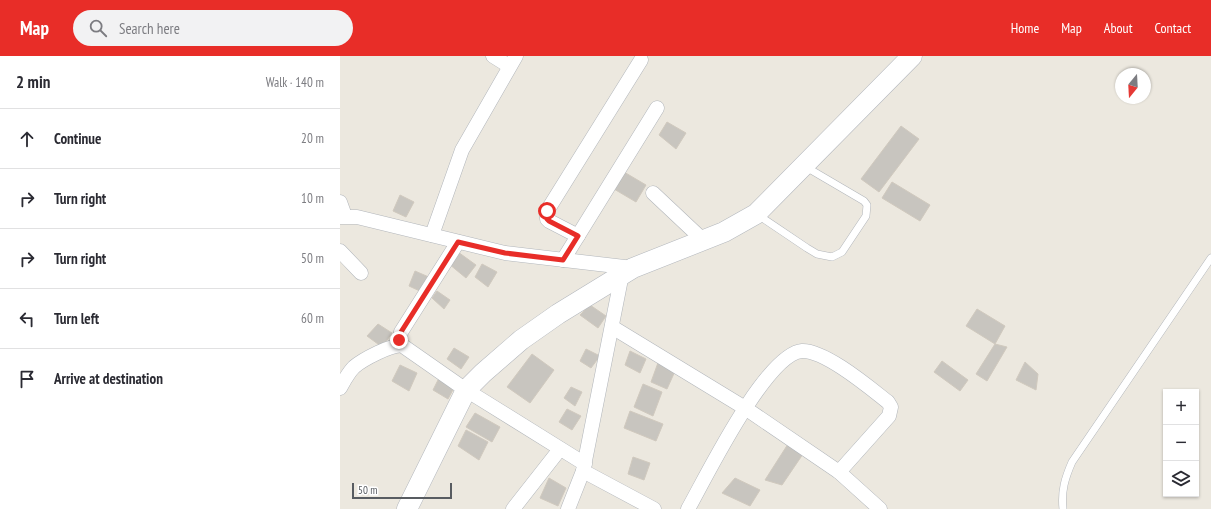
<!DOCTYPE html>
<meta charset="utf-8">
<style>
body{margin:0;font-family:"PT Sans Narrow",sans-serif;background:#f2f2f3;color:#2b2b33}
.controls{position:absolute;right:12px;bottom:12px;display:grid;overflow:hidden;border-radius:0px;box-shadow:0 1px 3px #0004}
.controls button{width:36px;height:36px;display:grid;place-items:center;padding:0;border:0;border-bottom:1px solid #e1e1e2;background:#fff;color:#2b2b33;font:20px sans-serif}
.compass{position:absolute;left:775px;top:12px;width:36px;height:36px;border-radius:50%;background:#fff;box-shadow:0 1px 3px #0004;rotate:198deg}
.scale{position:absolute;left:12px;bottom:10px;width:100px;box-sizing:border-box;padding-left:4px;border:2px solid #585c61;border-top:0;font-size:11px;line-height:14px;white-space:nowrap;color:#585c61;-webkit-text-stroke:3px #fff;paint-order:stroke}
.stop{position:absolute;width:12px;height:12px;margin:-9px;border:3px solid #e82d28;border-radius:50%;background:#fff}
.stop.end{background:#e82d28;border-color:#fff;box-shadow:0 1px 4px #0008}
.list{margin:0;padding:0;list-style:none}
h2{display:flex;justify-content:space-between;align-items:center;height:52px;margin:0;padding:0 16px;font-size:17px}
h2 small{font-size:13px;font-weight:400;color:#7c7c81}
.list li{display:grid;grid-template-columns:26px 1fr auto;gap:12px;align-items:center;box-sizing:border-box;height:60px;padding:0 16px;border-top:1px solid #e1e1e2}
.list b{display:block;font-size:15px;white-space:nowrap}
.list em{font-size:13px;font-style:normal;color:#7c7c81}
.icon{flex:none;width:22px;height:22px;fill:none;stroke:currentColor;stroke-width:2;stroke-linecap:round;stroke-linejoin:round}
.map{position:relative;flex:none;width:871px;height:453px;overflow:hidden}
header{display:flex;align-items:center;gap:24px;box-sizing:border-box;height:56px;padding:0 20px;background:#e82d28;color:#fff}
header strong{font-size:19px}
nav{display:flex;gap:22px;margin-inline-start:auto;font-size:14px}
.search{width:280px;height:36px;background:#f2f2f3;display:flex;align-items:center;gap:10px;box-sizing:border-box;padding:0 14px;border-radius:22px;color:#7c7c81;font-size:15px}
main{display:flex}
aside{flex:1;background:#fff}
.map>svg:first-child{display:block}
.building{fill:#c8c5bf;stroke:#d0c9be}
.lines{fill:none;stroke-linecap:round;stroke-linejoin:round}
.lane-casing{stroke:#b2b6bb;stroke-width:8}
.street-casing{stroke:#b2b6bb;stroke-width:15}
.secondary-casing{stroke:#b3b7bd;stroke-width:21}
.lane{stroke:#fff;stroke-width:7}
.street{stroke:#fff;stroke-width:14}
.secondary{stroke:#fff;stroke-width:20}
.route{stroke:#e82d28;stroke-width:5}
</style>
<header>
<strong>Map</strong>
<div class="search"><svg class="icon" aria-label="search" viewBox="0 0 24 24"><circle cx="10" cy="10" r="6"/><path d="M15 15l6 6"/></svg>Search here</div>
<nav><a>Home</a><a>Map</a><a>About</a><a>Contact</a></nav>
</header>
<main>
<aside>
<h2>2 min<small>Walk · 140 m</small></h2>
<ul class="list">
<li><svg class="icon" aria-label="ahead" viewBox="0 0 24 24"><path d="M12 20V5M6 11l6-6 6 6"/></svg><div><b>Continue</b></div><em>20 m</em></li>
<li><svg class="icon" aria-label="right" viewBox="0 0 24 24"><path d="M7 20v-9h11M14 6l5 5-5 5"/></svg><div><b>Turn right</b></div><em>10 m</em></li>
<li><svg class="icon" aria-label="right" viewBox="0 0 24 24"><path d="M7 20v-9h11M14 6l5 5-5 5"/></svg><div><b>Turn right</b></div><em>50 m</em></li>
<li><svg class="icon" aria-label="left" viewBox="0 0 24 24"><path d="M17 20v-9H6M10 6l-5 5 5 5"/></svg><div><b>Turn left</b></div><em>60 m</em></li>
<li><svg class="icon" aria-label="arrive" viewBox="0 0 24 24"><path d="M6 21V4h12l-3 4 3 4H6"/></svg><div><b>Arrive at destination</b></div></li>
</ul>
</aside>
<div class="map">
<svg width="871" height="453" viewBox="0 0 871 453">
<rect width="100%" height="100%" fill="#ece8df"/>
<g class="building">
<path d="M327,66l19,11 -10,16 -17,-14z"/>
<path d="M561,70l18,13 -40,53 -18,-13z"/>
<path d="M284,116l22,13 -10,17 -22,-13z"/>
<path d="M552,126l38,23 -10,16 -38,-23z"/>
<path d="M60,139l14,7 -8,15 -13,-6z"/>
<path d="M118,196l18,13 -10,13 -17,-14z"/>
<path d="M142,208l15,8 -9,15 -13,-10z"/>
<path d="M75,215l16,7 -9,14 -13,-6z"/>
<path d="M97,235l13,9 -6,9 -12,-11z"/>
<path d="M250,249l16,11 -8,12 -18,-13z"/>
<path d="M637,253l28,17 -10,18 -29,-18z"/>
<path d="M38,268l14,9 -10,14 -15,-11z"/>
<path d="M655,288l12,3 -20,34 -11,-7z"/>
<path d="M114,292l15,9 -8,12 -14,-10z"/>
<path d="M246,293l14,7 -9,12 -11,-7z"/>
<path d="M290,295l16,8 -6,14 -15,-8z"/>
<path d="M192,298l22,16 -24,33 -23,-16z"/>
<path d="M319,304l17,9 -9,20 -16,-7z"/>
<path d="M602,305l26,19 -8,11 -26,-19z"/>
<path d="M685,306l13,12 -2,16 -20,-10z"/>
<path d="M60,309l17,8 -8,18 -17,-10z"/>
<path d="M100,320l15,10 -7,13 -15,-9z"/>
<path d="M303,328l19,8 -9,24 -19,-9z"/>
<path d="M231,331l11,5 -7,14 -11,-8z"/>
<path d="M227,353l14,7 -9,14 -13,-8z"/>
<path d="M290,355l33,13 -7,17 -32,-13z"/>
<path d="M135,357l25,14 -8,15 -26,-15z"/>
<path d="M126,374l22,12 -9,18 -21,-14z"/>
<path d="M448,388l15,10 -21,31 -17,-5z"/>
<path d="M293,401l17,6 -6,17 -16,-6z"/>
<path d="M209,422l17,10 -8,18 -18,-8z"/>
<path d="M395,422l25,12 -10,16 -28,-13z"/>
</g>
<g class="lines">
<g class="lane-casing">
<g id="lane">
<path d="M418,159l49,33 10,6 15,3 10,-5 24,-36 1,-11 -3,-4 -58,-34"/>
<path d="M723,453c-2,-18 2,-31 9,-47l139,-204"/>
</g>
</g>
<g class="street-casing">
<g id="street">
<path d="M153,0l16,10"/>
<path d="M313,137l50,47"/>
<path d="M0,146l5,14"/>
<path d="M0,161h17l148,36 128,15"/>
<path d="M92,179l30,-85 54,-94"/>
<path d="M238,180l-29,-15 -2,-2v-8l94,-151"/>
<path d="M0,195l21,22"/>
<path d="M223,204l94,-152"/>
<path d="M272,271l133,81 94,64 41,37"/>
<path d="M59,289l2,-13 57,-90"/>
<path d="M0,332c4,-7 8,-15 14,-21 8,-7 39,-24 49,-21l63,44 119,74"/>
<path d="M243,415l71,38"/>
<path d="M173,453l47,-60"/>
<path d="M228,453l15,-38 39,-197"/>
<path d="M348,453c18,-32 78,-155 114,-158 23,-1 68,37 86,51l3,5 -2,9 -50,56"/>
</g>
</g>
<g class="secondary-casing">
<path id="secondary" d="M67,453l59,-119 17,-17 38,-33 37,-26 75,-46 91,-36 32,-18 156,-158"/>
</g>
<use href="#lane" class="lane"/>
<use href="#street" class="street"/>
<use href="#secondary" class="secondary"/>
</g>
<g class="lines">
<path class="route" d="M59,284l2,-8 57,-90 47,11 58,7 15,-24 -29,-15 -2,-2v-8"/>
</g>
</svg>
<div class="controls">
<button>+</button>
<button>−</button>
<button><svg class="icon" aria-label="layers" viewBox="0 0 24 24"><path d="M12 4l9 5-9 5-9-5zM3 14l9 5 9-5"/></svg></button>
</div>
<svg class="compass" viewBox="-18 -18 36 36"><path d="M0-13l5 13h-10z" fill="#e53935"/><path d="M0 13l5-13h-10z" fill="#7c7c81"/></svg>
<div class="scale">50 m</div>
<div class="stop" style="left:207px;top:155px"></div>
<div class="stop end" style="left:59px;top:284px"></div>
</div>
</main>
